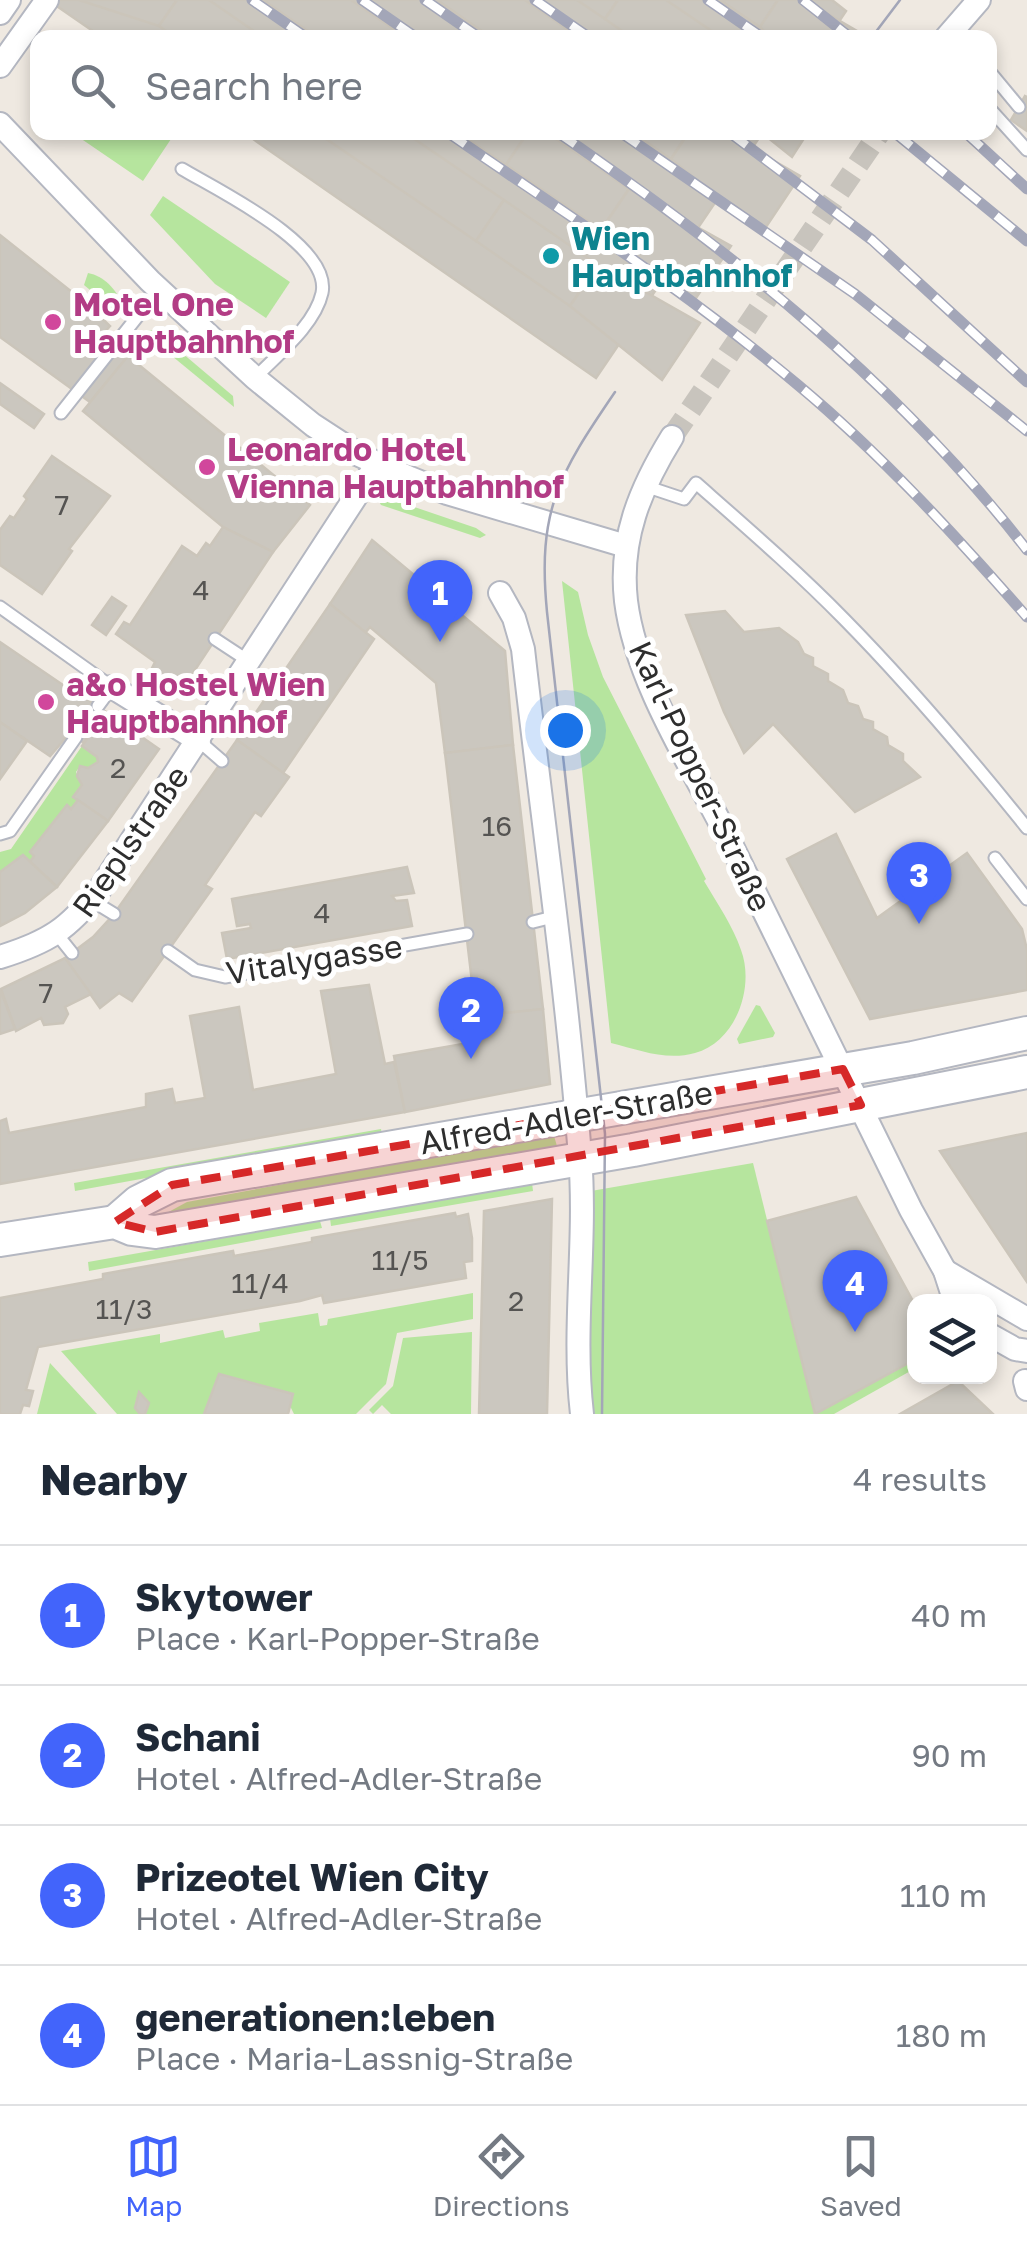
<!DOCTYPE html>
<meta charset="utf-8">
<style>
body{margin:0;font-family:"Golos Text",sans-serif;background:#f2f2f3;color:#1f2937}
.controls{position:absolute;right:30px;bottom:30px;display:grid;overflow:hidden;border-radius:20px;box-shadow:0 5px 15px #0003}
.controls button{width:90px;height:90px;display:grid;place-items:center;padding:0;border:0;border-bottom:2px solid #e0e1e3;background:#fff;color:#1f2937;font:50px sans-serif}
.you{position:absolute;left:565px;top:730px;width:35px;height:35px;margin:-25px;border:8px solid #fff;border-radius:50%;background:#1a73e8;box-shadow:0 0 0 15px #1a73e833}
.badge{display:grid;place-items:center;width:65px;height:65px;border-radius:50%;background:#4264fb;color:#fff;font-size:32px;font-weight:700}
.pin{position:absolute;translate:-50% -82px;filter:drop-shadow(0 2px 5px #0008)}
.pin::after{content:'';position:absolute;top:52px;width:35px;height:30px;background:inherit;clip-path:polygon(0 0,100% 0,50% 100%)}
.list{margin:0;padding:0;list-style:none}
h2{display:flex;justify-content:space-between;align-items:center;height:130px;margin:0;padding:0 40px;font-size:42px}
h2 small{font-size:32px;font-weight:400;color:#747a83}
.list li{display:grid;grid-template-columns:65px 1fr auto;gap:30px;align-items:center;box-sizing:border-box;height:140px;padding:0 40px;border-top:2px solid #e0e1e3}
.list b{display:block;font-size:38px;white-space:nowrap}
.list p{margin:0;font-size:32px;white-space:nowrap;color:#747a83}
.list em{font-size:32px;font-style:normal;color:#747a83}
.icon{flex:none;width:55px;height:55px;fill:none;stroke:currentColor;stroke-width:2;stroke-linecap:round;stroke-linejoin:round}
.map{position:relative;flex:none;width:1027px;height:1414px;overflow:hidden}
.search{position:absolute;background:#fff;box-shadow:0 5px 15px #0003;left:30px;right:30px;top:30px;height:110px;display:flex;align-items:center;gap:25px;box-sizing:border-box;padding:0 35px;border-radius:20px;color:#747a83;font-size:38px}
.sheet{height:690px;background:#fff}
nav{display:flex;justify-content:space-around;align-items:center;box-sizing:border-box;height:140px;border-top:2px solid #e0e1e3;background:#fff;font-size:28px;color:#747a83}
nav a{display:grid;justify-items:center;gap:5px}
nav .on{color:#4264fb}
.map>svg:first-child{display:block}
.green{fill:#b6e59e}
.building{fill:#cbc7bf;stroke:#cbc5ba;stroke-width:2.5}
.lines{fill:none;stroke-linecap:round;stroke-linejoin:round}
.street-tunnel{stroke:#c8c4bd;stroke-width:22;stroke-dasharray:22 11;stroke-linecap:butt}
.lane-casing{stroke:#b4b7c1;stroke-width:15}
.street-casing{stroke:#b4b7c1;stroke-width:26}
.secondary-casing{stroke:#b4b7c1;stroke-width:36}
.lane{stroke:#fff;stroke-width:11}
.street{stroke:#fff;stroke-width:22}
.secondary{stroke:#fff;stroke-width:32}
.tram{stroke:#a3a6b8;stroke-width:2.5}
.rail-casing{stroke:#a3a6b8;stroke-width:11}
.rail{stroke:#fff;stroke-width:8;stroke-dasharray:22;stroke-linecap:butt}
.marked{fill:#d62828;fill-opacity:0.2;stroke:#d62828;stroke-width:8;stroke-dasharray:20 12;stroke-linejoin:round}
.culture-dot{fill:#0f9aa8;stroke:#fff;stroke-width:4}
.hotel-dot{fill:#d1479c;stroke:#fff;stroke-width:4}
.labels{text-anchor:middle;dominant-baseline:central;stroke-width:10;stroke-linejoin:round;paint-order:stroke}
.number-label{font-size:28px;fill:#555452}
.culture-label{font-size:32px;font-weight:bold;fill:#0d838f;stroke:#fff;text-anchor:start}
.hotel-label{font-size:32px;font-weight:bold;fill:#b23c85;stroke:#fff;text-anchor:start}
.street-label{font-size:32px;fill:#2e2e2e;stroke:#fff}
</style>
<div class="map">
<svg width="1027" height="1414" viewBox="0 0 1027 1414">
<rect width="100%" height="100%" fill="#efe9e1"/>
<g class="green">
<path d="M84,133v-1l91,1 -32,48 -63,-43z"/>
<path d="M163,196l127,86 -24,36 -51,-34 -65,-69z"/>
<path d="M88,273c16,3 28,16 34,31l-4,9 -34,-28z"/>
<path d="M148,330l8,1 77,65 1,11 -90,-74z"/>
<path d="M377,498h11l88,30 10,7 -6,3 -99,-33z"/>
<path d="M562,581l16,11 10,43 15,42 103,202 -2,2c13,22 29,45 37,69 14,37 -5,92 -46,103 -29,8 -56,-3 -84,-10z"/>
<path d="M82,746l15,11 1,5 -10,6 -8,-2 -4,6 6,13 -8,12 4,3 -7,9 -5,-3 -36,45 4,5 -4,6 -7,-6 -23,16v-20l11,-3z"/>
<path d="M756,1005l4,1 15,27 -2,4 -34,7 -2,-5z"/>
<path d="M381,1129l1,6 -307,56 -1,-8z"/>
<path d="M547,1135l7,1 3,10 -279,52 -115,17 24,-13z"/>
<path d="M753,1163l62,251h-223l-6,-55 5,-168z"/>
<path d="M532,1183l1,8 -202,35 -1,-8z"/>
<path d="M320,1221l2,7 -233,43 -1,-9z"/>
<path d="M473,1293v26l-76,14 -11,51 -30,30h-62l-4,-8 2,-13 -73,-19 -15,40h-59l4,-11 -9,-10 -5,15 5,6h-23l-56,-63 99,-17v9l63,-13 2,8 35,-7 -1,-8 59,-10 2,13 7,-1 1,-6z"/>
<path d="M472,1332l-1,82h-80l-9,-9 -9,9 -4,-4 24,-24 10,-48z"/>
<path d="M914,1360v9l-80,45h-18z"/>
<path d="M50,1363l47,51h-60z"/>
</g>
<g class="building">
<path d="M48,0h784l14,11 -18,27h-725z"/>
<path d="M79,0h98l-18,26z"/>
<path d="M177,0h32l55,38h-88l-17,-12z"/>
<path d="M263,0h88l56,38h-89z"/>
<path d="M437,0h88l55,38h-88z"/>
<path d="M577,0h41l-13,19z"/>
<path d="M618,0h48l56,38h-90l-27,-19z"/>
<path d="M720,0h58l-18,27z"/>
<path d="M778,0h26l65,38h-98l-11,-11z"/>
<path d="M1025,96l2,1v34l-16,-11z"/>
<path d="M243,132h520l-167,246z"/>
<path d="M316,132h88l100,68 -28,41z"/>
<path d="M457,132h71l-22,33z"/>
<path d="M528,132h18l83,57 -28,41 -95,-65z"/>
<path d="M632,132h57l-18,27z"/>
<path d="M689,132h35l76,44 -38,57 -91,-74z"/>
<path d="M761,132h47l-16,25z"/>
<path d="M629,189l102,57 -39,58 -91,-74z"/>
<path d="M504,200l94,65 -28,41 -94,-65z"/>
<path d="M0,235l87,69 23,22 -8,9 26,21 -38,46 -90,-65z"/>
<path d="M598,265l102,58 -38,57 -92,-74z"/>
<path d="M128,356l182,149 -37,47 -50,-25 -140,-116z"/>
<path d="M0,383l44,31 -10,14 -34,-24z"/>
<path d="M52,456l58,40 -41,53 3,2 -30,43 -42,-29v-35l10,-14 4,2 13,-19 -3,-3z"/>
<path d="M223,527l50,25 -92,139 -30,-21 4,-8 -39,-28 8,-12 6,3 52,-79 15,10 9,-13 4,3z"/>
<path d="M372,540l133,111 8,94 -68,8 -9,-70 -66,-56 -5,6 -35,-29z"/>
<path d="M112,597l14,9 -20,29 -14,-10z"/>
<path d="M330,604l44,35 -91,134 -46,-33z"/>
<path d="M725,611l19,21 35,-4 19,14 6,12 9,4v8l15,8v7l15,9 5,13 10,3 5,13 10,3v7l14,8 1,8 15,9v7l17,16 -65,35 -82,-88 -29,29 -20,-41 -38,-97z"/>
<path d="M0,642l82,56 1,-2 23,16 -22,31 -14,-10 -20,23 -50,-34z"/>
<path d="M106,712l53,37 -51,72 -35,-24 9,-12 -5,-9 3,-10 8,2 10,-6 -1,-5 -15,-11z"/>
<path d="M0,722l27,19 -27,38z"/>
<path d="M237,740l52,37 -28,39 -6,-4 -50,73 7,4 -80,112 -13,-8 -19,15 -35,-50 28,-21 21,-23z"/>
<path d="M513,745l30,264 -67,7 -31,-263z"/>
<path d="M78,800l30,21 -51,66 -27,-25 4,-6 -4,-4 37,-47 4,4z"/>
<path d="M836,834l41,84 90,-65 55,76 5,21v40l-157,29 -83,-160z"/>
<path d="M23,855l34,32 -32,26 -25,13v-54z"/>
<path d="M407,867l7,26 -22,3 4,5 11,-1 5,26 -185,33 -5,-26 29,-5 -1,-4 -13,2 -5,-27z"/>
<path d="M65,958l26,36 -26,13 3,7 -5,9 -19,2 -3,-7 -25,13 -15,-42z"/>
<path d="M369,985l16,79 9,-2 11,50 -405,72v-63l6,-2 3,14 137,-26v-13l26,-5 3,14 30,-5 -15,-82 49,-9 14,83 83,-16 -15,-83z"/>
<path d="M0,989l15,40 -15,5z"/>
<path d="M543,1009l7,75 -145,28 -11,-56 86,-15 -4,-25z"/>
<path d="M1027,1133v149l-87,-131z"/>
<path d="M856,1197l58,106v57l-99,54 -48,-193z"/>
<path d="M552,1199l-5,215h-68l5,-203z"/>
<path d="M455,1213l1,4 12,-3 4,24v23l-8,1 2,16 -142,25 -2,-8 -22,6 -262,46 -12,43 7,1 -4,15 -6,-1 -3,9h-20v-116l103,-19v-5l130,-23 1,5 78,-14v-4z"/>
<path d="M219,1374l74,20 -5,20h-84z"/>
<path d="M958,1381l35,33h-93z"/>
<path d="M139,1392l10,11 -4,11h-5l-5,-6z"/>
</g>
<g class="lines">
<path class="street-tunnel" d="M672,437l208,-305"/>
<g class="lane-casing">
<g id="lane">
<path d="M990,72l29,35"/>
<path d="M990,109l37,41"/>
<path d="M182,169c35,21 150,76 140,124 -7,32 -45,62 -67,85"/>
<path d="M61,413l80,-101 22,-19"/>
<path d="M645,486l39,13 12,-16c50,44 101,88 148,136 65,66 125,137 183,209"/>
<path d="M0,607l112,80 -14,19"/>
<path d="M215,639l35,23"/>
<path d="M199,741l23,20"/>
<path d="M0,834l10,-3 66,-94"/>
<path d="M995,858l32,41"/>
<path d="M91,900l23,14"/>
<path d="M533,922l20,-5"/>
<path d="M56,933l16,20"/>
<path d="M168,951l27,19 30,7 242,-43"/>
</g>
</g>
<g class="street-casing">
<g id="street">
<path d="M0,13l9,-13"/>
<path d="M946,38l33,-38"/>
<path d="M0,66l47,-66"/>
<path d="M0,124l150,157 105,97 58,47 46,30 51,23 37,15 179,53"/>
<path d="M672,437c-32,52 -53,102 -46,164 10,80 65,164 101,235 62,124 123,249 184,374l34,61 10,31"/>
<path d="M500,593l14,25 9,31c19,169 44,338 57,507 7,86 -8,172 2,258"/>
<path d="M112,687l87,54"/>
<path d="M0,957c49,-15 68,-28 100,-68l277,-425"/>
<path d="M945,1271l82,48"/>
<path d="M990,1335l25,14 12,2"/>
<path d="M1025,1381l2,8"/>
</g>
</g>
<g class="secondary-casing">
<g id="secondary">
<path d="M115,1222l23,-20 34,-17 741,-127 114,-25"/>
<path d="M0,1240l115,-18 17,7 23,3 478,-82 394,-78"/>
</g>
</g>
<use href="#lane" class="lane"/>
<use href="#street" class="street"/>
<use href="#secondary" class="secondary"/>
<g class="tram">
<path d="M875,33l25,-33"/>
<path d="M602,1414l3,-280 -58,-522c-10,-102 12,-138 68,-220"/>
</g>
<g class="rail-casing">
<g id="rail">
<path d="M252,0l55,38"/>
<path d="M362,0l55,38"/>
<path d="M425,0l55,38"/>
<path d="M535,0l55,38"/>
<path d="M708,0l55,38"/>
<path d="M803,0l48,38"/>
<path d="M447,132c119,82 241,160 351,253 84,70 157,150 229,232"/>
<path d="M557,132c174,119 341,251 470,418"/>
<path d="M620,132l235,162 172,137"/>
<path d="M729,132l143,108 155,142"/>
<path d="M894,132l133,109"/>
<path d="M965,132l62,57"/>
</g>
</g>
<use href="#rail" class="rail"/>
</g>
<path class="marked" d="M843,1069l18,36 -706,127 -40,-10 57,-37z"/>
<circle class="culture-dot" cx="551" cy="256" r="10"/>
<g class="hotel-dot">
<circle cx="53" cy="322" r="10"/>
<circle cx="207" cy="467" r="10"/>
<circle cx="46" cy="702" r="10"/>
</g>
<g class="labels">
<g class="number-label">
<text x="62" y="504">7</text>
<text x="201" y="589">4</text>
<text x="118" y="767">2</text>
<text x="497" y="825">16</text>
<text x="322" y="912">4</text>
<text x="46" y="992">7</text>
<text x="400" y="1259">11/5</text>
<text x="260" y="1282">11/4</text>
<text x="516" y="1300">2</text>
<text x="124" y="1308">11/3</text>
</g>
<g class="culture-label">
<text x="571" y="238">Wien<tspan x="571" dy="37">Hauptbahnhof</tspan></text>
</g>
<g class="hotel-label">
<text x="73" y="304">Motel One<tspan x="73" dy="37">Hauptbahnhof</tspan></text>
<text x="227" y="449">Leonardo Hotel<tspan x="227" dy="37">Vienna Hauptbahnhof</tspan></text>
<text x="66" y="684">a&amp;o Hostel Wien<tspan x="66" dy="37">Hauptbahnhof</tspan></text>
</g>
<g class="street-label">
<text transform="translate(701 776) rotate(65)">Karl-Popper-Straße</text>
<text transform="translate(130 841) rotate(-55)">Rieplstraße</text>
<text transform="translate(314 959) rotate(-9)">Vitalygasse</text>
<text transform="translate(566 1117) rotate(-10)">Alfred-Adler-Straße</text>
</g>
</g>
</svg>
<div class="controls">
<button><svg class="icon" aria-label="layers" viewBox="0 0 24 24"><path d="M12 4l9 5-9 5-9-5zM3 14l9 5 9-5"/></svg></button>
</div>
<div class="you"></div>
<div class="pin badge" style="left:440px;top:642px">1</div>
<div class="pin badge" style="left:471px;top:1059px">2</div>
<div class="pin badge" style="left:919px;top:924px">3</div>
<div class="pin badge" style="left:855px;top:1332px">4</div>
<div class="search"><svg class="icon" aria-label="search" viewBox="0 0 24 24"><circle cx="10" cy="10" r="6"/><path d="M15 15l6 6"/></svg>Search here</div>
</div>
<section class="sheet">
<h2>Nearby<small>4 results</small></h2>
<ul class="list">
<li><span class="badge">1</span><div><b>Skytower</b><p>Place · Karl-Popper-Straße</p></div><em>40 m</em></li>
<li><span class="badge">2</span><div><b>Schani</b><p>Hotel · Alfred-Adler-Straße</p></div><em>90 m</em></li>
<li><span class="badge">3</span><div><b>Prizeotel Wien City</b><p>Hotel · Alfred-Adler-Straße</p></div><em>110 m</em></li>
<li><span class="badge">4</span><div><b>generationen:leben</b><p>Place · Maria-Lassnig-Straße</p></div><em>180 m</em></li>
</ul>
</section>
<nav>
<a class="on"><svg class="icon" aria-label="map" viewBox="0 0 24 24"><path d="M3 6l6-2 6 2 6-2v14l-6 2-6-2-6 2zM9 4v14M15 6v14"/></svg>Map</a>
<a><svg class="icon" aria-label="directions" viewBox="0 0 24 24"><path d="M12 3l9 9-9 9-9-9zM9 14v-3h6M13 9l2 2-2 2"/></svg>Directions</a>
<a><svg class="icon" aria-label="saved" viewBox="0 0 24 24"><path d="M7 4h10v16l-5-4-5 4z"/></svg>Saved</a>
</nav>
